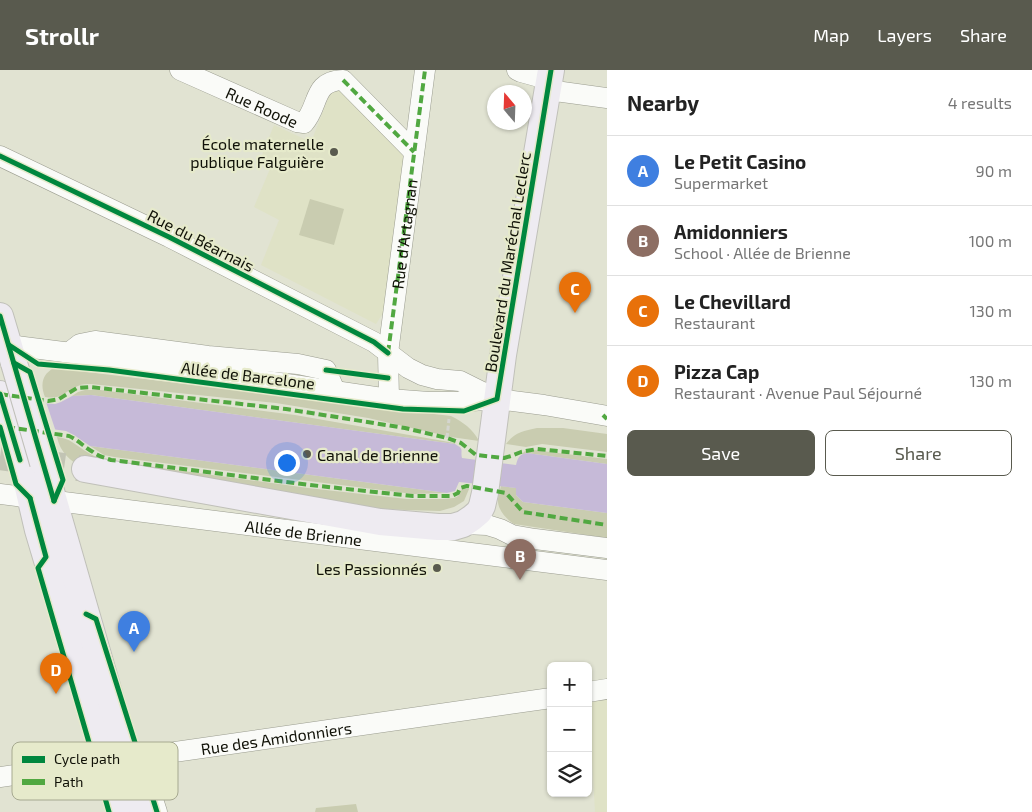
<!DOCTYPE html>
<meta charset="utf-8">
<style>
body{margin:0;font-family:"Exo 2",sans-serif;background:#f2f2f2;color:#222}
.controls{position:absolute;right:15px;bottom:15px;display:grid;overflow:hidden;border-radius:8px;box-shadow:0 1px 4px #0004}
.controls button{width:45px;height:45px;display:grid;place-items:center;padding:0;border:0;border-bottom:1px solid #e0e0e0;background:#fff;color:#222;font:25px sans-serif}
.compass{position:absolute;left:487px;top:15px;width:45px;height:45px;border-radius:50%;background:#fff;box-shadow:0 1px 4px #0004;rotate:341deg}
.you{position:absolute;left:286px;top:392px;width:18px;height:18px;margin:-12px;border:4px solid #fff;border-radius:50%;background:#1a73e8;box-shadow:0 0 0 8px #1a73e833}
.badge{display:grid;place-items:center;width:32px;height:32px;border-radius:50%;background:#595a4e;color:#fff;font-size:16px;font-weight:700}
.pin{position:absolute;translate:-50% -41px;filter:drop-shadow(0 1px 2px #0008)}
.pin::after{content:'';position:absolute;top:26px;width:18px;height:15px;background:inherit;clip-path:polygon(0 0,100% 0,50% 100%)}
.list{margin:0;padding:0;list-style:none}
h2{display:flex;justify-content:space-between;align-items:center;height:65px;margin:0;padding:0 20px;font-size:21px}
h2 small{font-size:16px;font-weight:400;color:#767676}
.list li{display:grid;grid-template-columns:32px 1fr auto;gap:15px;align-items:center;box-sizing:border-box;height:70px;padding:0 20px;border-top:1px solid #e0e0e0}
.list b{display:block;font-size:19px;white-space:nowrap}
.list p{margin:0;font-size:16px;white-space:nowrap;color:#767676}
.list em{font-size:16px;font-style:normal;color:#767676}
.actions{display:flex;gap:10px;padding:15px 20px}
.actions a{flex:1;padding:11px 0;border:1px solid #595a4e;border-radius:8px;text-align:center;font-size:18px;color:#595a4e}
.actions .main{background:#595a4e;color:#fff}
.icon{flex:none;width:28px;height:28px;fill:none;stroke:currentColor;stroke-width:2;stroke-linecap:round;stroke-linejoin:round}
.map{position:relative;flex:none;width:607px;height:742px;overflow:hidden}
header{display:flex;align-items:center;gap:30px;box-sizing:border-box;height:70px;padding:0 25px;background:#595a4e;color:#fff}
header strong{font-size:24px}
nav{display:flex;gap:28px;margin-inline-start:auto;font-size:18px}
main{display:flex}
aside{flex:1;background:#fff}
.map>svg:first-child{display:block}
.built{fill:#dfe2c6}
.green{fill:#c9ccb0}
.water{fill:#c6bad8}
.pier{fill:#e1e3d2}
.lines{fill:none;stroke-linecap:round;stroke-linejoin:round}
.major-tunnel{stroke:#c2c4b4;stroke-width:26;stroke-dasharray:26 13;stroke-linecap:butt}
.minor-casing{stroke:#9a9c8f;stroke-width:21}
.major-casing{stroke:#c0c0b9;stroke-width:28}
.path{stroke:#d4d5cf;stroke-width:3;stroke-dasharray:5 2.5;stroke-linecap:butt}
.minor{stroke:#fafbf8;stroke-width:20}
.major{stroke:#eeebf1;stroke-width:26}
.major-bridge-casing{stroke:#c0c0b9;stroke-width:28;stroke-linecap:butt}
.major-bridge{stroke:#eeebf1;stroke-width:26}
.quiet{stroke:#51a841;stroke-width:4;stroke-dasharray:8 4;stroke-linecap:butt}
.cycleway-casing{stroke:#e6eacb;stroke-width:8}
.cycleway{stroke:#00873e;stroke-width:5}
.poi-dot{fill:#595a4e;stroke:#e6eacb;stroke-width:2}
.labels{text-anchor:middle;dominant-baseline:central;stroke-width:4.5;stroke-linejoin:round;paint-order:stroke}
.street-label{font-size:16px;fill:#101107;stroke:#e6eacb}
.poi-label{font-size:16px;fill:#101107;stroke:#e6eacb;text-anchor:end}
.key{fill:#e6eacb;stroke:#a6a990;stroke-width:1}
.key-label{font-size:14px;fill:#101107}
</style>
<header>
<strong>Strollr</strong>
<nav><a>Map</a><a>Layers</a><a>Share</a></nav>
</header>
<main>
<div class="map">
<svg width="607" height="742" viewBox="0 0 607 742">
<rect width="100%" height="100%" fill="#e1e3d2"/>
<g class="built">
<path d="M346,20l60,60 -19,157 -11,17 -115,-59 18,-45 -25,-13 18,-43 -10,-9 12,-30 37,17 20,-51z"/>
<path d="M607,628v114h-12l-6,-111z"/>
</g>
<g class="green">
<path d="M310,129l34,10 -10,36 -35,-10z"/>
<path d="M54,298l397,48c12,6 22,13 28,25l-28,-4 -83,-19 -92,-15 -185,-19c-5,0 -9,0 -13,2 -14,5 -15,14 -33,11 -5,-12 -3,-23 9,-29z"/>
<path d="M85,320h15l195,25 160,28v1l-364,-49 -19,1 6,-4z"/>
<path d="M537,358h26l44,6v18l-65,-8 -16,3 -20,-3c9,-12 17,-13 31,-16z"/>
<path d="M57,367c13,1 20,9 30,15 5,3 11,6 16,8l205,28 99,11h36l11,-1 4,-2 4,-7h7l-5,12 -10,6 -14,4 -66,-2 -291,-41c-13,-7 -23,-16 -26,-31z"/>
<path d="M90,376l357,47 -34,1 -299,-37 -10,-2z"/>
<path d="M534,380l73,9v5l-80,-11 -6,2 4,-4z"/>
<path d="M501,416l15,2v7l7,7 84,11v25l-93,-14c-8,-5 -17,-15 -16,-25 0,-4 2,-8 3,-13z"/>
<path d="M356,734l2,8h-43l1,-4z"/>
</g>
<path class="water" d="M91,325l364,49c10,6 5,5 7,14l54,7c2,-8 3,-10 11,-12l80,11v49l-84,-11 -7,-7v-7l-57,-6 -4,9 -8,2 -357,-47 -16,-11 -8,-4 -66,-9v-22l55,4 6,-2 11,-6z"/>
<path class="pier" d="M0,327l46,5 10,30 -56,-8z"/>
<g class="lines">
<path class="major-tunnel" d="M0,387l85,12"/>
<g class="minor-casing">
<g id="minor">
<path id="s1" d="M180,0l117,52 7,1c16,-18 8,-42 39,-43l71,72"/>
<path d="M517,0l4,2 29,8"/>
<path d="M548,20l59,8"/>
<path d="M0,86l169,81 205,105 34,26 14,7 15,4 23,2 36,18"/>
<path d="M0,274l111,14 278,41 40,3h29l39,-3 47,6 63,11"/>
<path d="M71,281l9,-7 15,-3 113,15 90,8 28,6 9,21"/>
<path d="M389,329l-1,-46 37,-283"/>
<path id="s2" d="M0,424l607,76"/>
<path d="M463,454l24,1 13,4 12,6 23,4 72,9"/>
<path d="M588,622l19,-3"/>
<path d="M144,701l13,41"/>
<path id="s3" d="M0,707l551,-79"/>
</g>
</g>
<g class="major-casing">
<g id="major">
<path d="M0,246l14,47"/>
<path d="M0,324l23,72 15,64 84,282"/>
<path d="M43,393l100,349"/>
<path d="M85,399l295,53 58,5h15l10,-3 9,-6 7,-6 3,-6 3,-13 18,-138 48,-285"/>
</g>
</g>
<path class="path" d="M447,368l2,-19"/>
<use href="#minor" class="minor"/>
<use href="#major" class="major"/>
<g class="major-bridge-casing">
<path id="major-bridge" d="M14,293l29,100"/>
</g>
<use href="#major-bridge" class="major-bridge"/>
<g class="quiet">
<path d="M343,10l71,72"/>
<path id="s4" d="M388,283l37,-283"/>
<path d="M0,324l48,7 11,-2 18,-11 13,-1 196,22 119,19 42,10 14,5 15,12 28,3 7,-2 10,-4 16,-3 70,7"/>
<path d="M603,345l4,4"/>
<path d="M7,357l62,9c9,4 15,11 24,16 5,4 12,6 18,8l208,26 94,10h39l6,-3 2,-5 7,-2 39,7 17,19 84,13"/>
</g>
<g class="cycleway-casing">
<g id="cycleway">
<path d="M0,86l169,81 205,105 14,11"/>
<path d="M0,246l54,185"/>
<path d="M9,275l29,19 71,6 294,39 61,2 33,-12 54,-329"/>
<path d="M14,293l16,9 33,108 -9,21"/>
<path d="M326,300l62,8"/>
<path d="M0,324l20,66"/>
<path d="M0,357l16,57 14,14"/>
<path d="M30,428l16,59 -8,11 57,195 14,49"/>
<path d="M86,544l10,5 61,193"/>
</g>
</g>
<use href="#cycleway" class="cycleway"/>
</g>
<g class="poi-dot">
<circle cx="334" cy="82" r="5"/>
<circle cx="307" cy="384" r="5"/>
<circle cx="437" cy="498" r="5"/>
</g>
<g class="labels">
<g class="street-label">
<text stroke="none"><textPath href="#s1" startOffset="90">Rue Roode</textPath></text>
<text stroke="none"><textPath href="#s4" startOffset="120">Rue d'Artagnan</textPath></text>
<text transform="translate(201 170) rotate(27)">Rue du Béarnais</text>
<text transform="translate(507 192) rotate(-81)">Boulevard du Maréchal Leclerc</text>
<text transform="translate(248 305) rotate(7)">Allée de Barcelone</text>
<text stroke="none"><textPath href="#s2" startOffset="306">Allée de Brienne</textPath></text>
<text stroke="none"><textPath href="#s3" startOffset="279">Rue des Amidonniers</textPath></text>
</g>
<g class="poi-label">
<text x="324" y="73">École maternelle<tspan x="324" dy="18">publique Falguière</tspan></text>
<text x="317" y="384" text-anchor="start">Canal de Brienne</text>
<text x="427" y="498">Les Passionnés</text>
</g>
</g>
<rect x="12" y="672" width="166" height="58" rx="8" class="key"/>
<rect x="22" y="686" width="23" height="7" fill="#00873e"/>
<rect x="22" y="709" width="23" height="6" fill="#51a841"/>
<g class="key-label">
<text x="54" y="694">Cycle path</text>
<text x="54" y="717">Path</text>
</g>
</svg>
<div class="controls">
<button>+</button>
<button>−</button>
<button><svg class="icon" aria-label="layers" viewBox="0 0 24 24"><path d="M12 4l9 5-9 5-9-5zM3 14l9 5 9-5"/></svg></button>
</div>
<svg class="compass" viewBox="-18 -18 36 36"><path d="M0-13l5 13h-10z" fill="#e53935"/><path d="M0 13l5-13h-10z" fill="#767676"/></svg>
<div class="you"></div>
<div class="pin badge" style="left:134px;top:582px;background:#3f7fe0">A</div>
<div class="pin badge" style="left:520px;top:510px;background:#8d6e63">B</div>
<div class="pin badge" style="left:575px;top:243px;background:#e8710a">C</div>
<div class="pin badge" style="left:56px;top:624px;background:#e8710a">D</div>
</div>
<aside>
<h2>Nearby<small>4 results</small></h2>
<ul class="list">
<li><span class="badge" style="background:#3f7fe0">A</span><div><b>Le Petit Casino</b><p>Supermarket</p></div><em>90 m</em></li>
<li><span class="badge" style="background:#8d6e63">B</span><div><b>Amidonniers</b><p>School · Allée de Brienne</p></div><em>100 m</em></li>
<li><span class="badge" style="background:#e8710a">C</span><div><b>Le Chevillard</b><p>Restaurant</p></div><em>130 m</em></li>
<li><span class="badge" style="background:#e8710a">D</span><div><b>Pizza Cap</b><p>Restaurant · Avenue Paul Séjourné</p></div><em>130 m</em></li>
</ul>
<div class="actions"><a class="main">Save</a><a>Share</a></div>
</aside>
</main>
